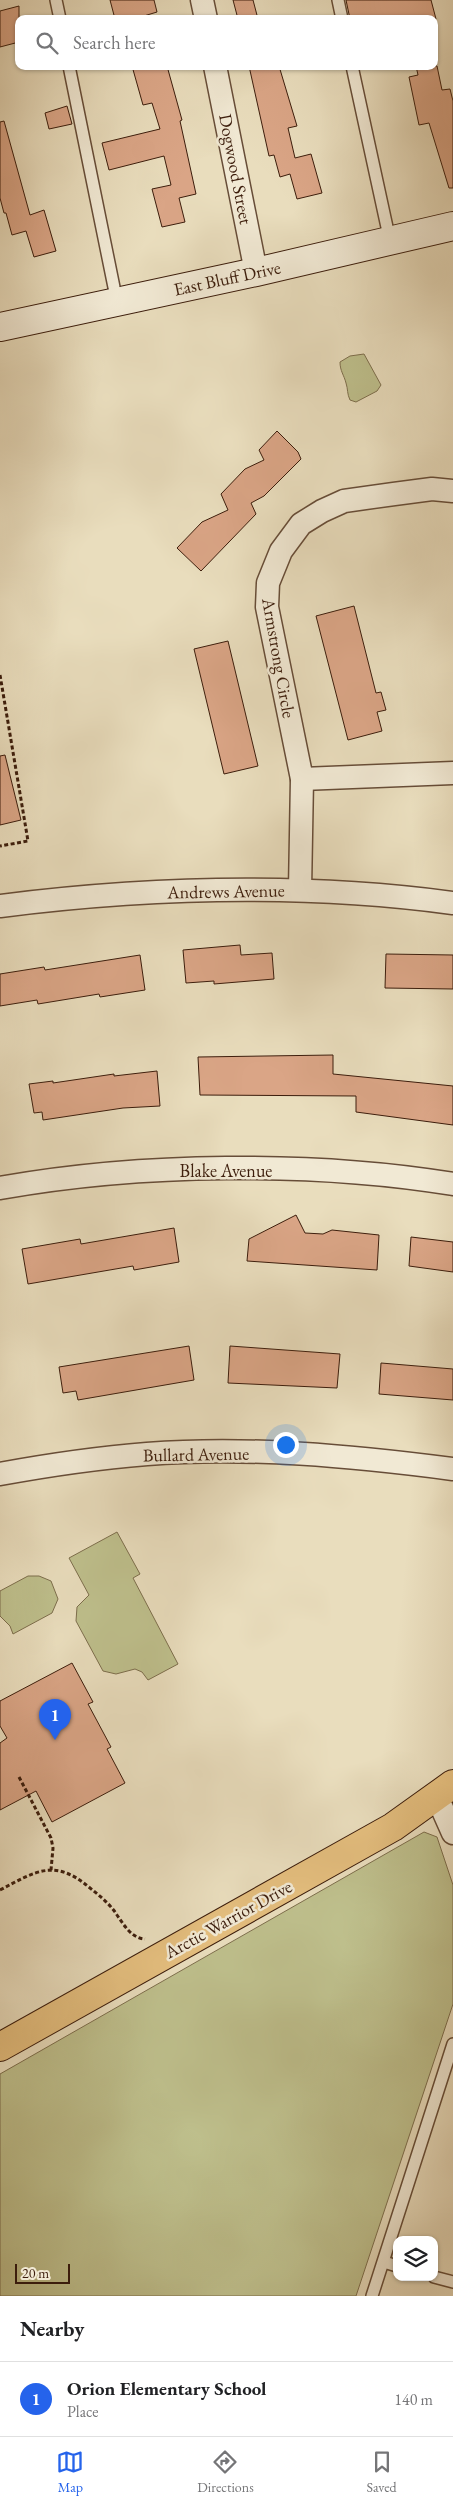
<!DOCTYPE html>
<style>
body{margin:0;font-family:"EB Garamond",serif;background:#f2f2f2;color:#202124}
.controls{position:absolute;right:15px;bottom:15px;display:grid;overflow:hidden;border-radius:10px;box-shadow:0 1px 4px #0004}
.controls button{width:45px;height:45px;display:grid;place-items:center;padding:0;border:0;border-bottom:1px solid #e0e0e0;background:#fff;color:#202124;font:25px sans-serif}
.scale{position:absolute;left:15px;bottom:12px;width:55px;box-sizing:border-box;padding-left:5px;border:2px solid #3c1d0c;border-top:0;font-size:14px;line-height:18px;white-space:nowrap;color:#3c1d0c;-webkit-text-stroke:4px #f1e9d4;paint-order:stroke}
.you{position:absolute;left:285px;top:1444px;width:18px;height:18px;margin:-12px;border:4px solid #fff;border-radius:50%;background:#1a73e8;box-shadow:0 0 0 8px #1a73e833}
.badge{display:grid;place-items:center;width:32px;height:32px;border-radius:50%;background:#2563eb;color:#fff;font-size:16px;font-weight:700}
.pin{position:absolute;translate:-50% -41px;filter:drop-shadow(0 1px 2px #0008)}
.pin::after{content:'';position:absolute;top:26px;width:18px;height:15px;background:inherit;clip-path:polygon(0 0,100% 0,50% 100%)}
.list{margin:0;padding:0;list-style:none}
h2{display:flex;justify-content:space-between;align-items:center;height:65px;margin:0;padding:0 20px;font-size:21px}
h2 small{font-size:16px;font-weight:400;color:#757577}
.list li{display:grid;grid-template-columns:32px 1fr auto;gap:15px;align-items:center;box-sizing:border-box;height:75px;padding:0 20px;border-top:1px solid #e0e0e0}
.list b{display:block;font-size:19px;white-space:nowrap}
.list p{margin:0;font-size:16px;white-space:nowrap;color:#757577}
.list em{font-size:16px;font-style:normal;color:#757577}
.icon{flex:none;width:28px;height:28px;fill:none;stroke:currentColor;stroke-width:2;stroke-linecap:round;stroke-linejoin:round}
.map{position:relative;flex:none;width:453px;height:2296px;overflow:hidden}
.search{position:absolute;background:#fff;box-shadow:0 1px 4px #0004;left:15px;right:15px;top:15px;height:55px;display:flex;align-items:center;gap:12px;box-sizing:border-box;padding:0 18px;border-radius:10px;color:#757577;font-size:19px}
.sheet{height:140px;background:#fff}
nav{display:flex;justify-content:space-around;align-items:center;box-sizing:border-box;height:70px;border-top:1px solid #e0e0e0;background:#fff;font-size:14px;color:#757577}
nav a{display:grid;justify-items:center;gap:2px}
nav .on{color:#2563eb}
.map>svg:first-child{display:block}
.green{fill:#bebf8c;stroke:#7d6e4c}
.building{fill:#daa586;stroke:#3c1d0c}
.lines{fill:none;stroke-linecap:round;stroke-linejoin:round}
.lane-casing{stroke:#674d38;stroke-width:14}
.street-casing{stroke:#674d38;stroke-width:25}
.secondary-casing{stroke:#3c1d0c;stroke-width:30}
.primary-casing{stroke:#3c1d0c;stroke-width:30}
.path{stroke:#3c1d0c;stroke-width:3;stroke-dasharray:4 2.5;stroke-linecap:butt}
.lane{stroke:#f1e9d4;stroke-width:11}
.street{stroke:#f1e9d4;stroke-width:22}
.secondary{stroke:#f1e9d4;stroke-width:28}
.primary{stroke:#e4be7e;stroke-width:28}
.labels{text-anchor:middle;dominant-baseline:central;stroke-width:5;stroke-linejoin:round;paint-order:stroke}
.street-label{font-size:18px;fill:#3c1d0c;stroke:#f1e9d4}
</style>
<div class="map">
<svg width="453" height="2296" viewBox="0 0 453 2296">
<rect width="100%" height="100%" fill="#e9ddbd"/>
<filter id="stains"><feTurbulence type="fractalNoise" baseFrequency=".004" numOctaves="4"/><feColorMatrix values="0 0 0 0 .2 0 0 0 0 .09 0 0 0 0 .02 0 0 0 .5 -.17"/></filter>
<radialGradient id="worn" r=".72"><stop offset=".6" stop-color="#630" stop-opacity="0"/><stop offset="1" stop-color="#630" stop-opacity=".3"/></radialGradient>
<g class="green">
<path d="M364,354l17,31 -4,6 -21,11 -6,-2c-3,-6 -2,-11 -4,-17 -2,-8 -6,-12 -6,-21l10,-6z"/>
<path d="M117,1532l23,42 -7,4 45,86 -30,16 -6,-8 -7,-3 -19,5 -13,-3 -27,-50 1,-14 12,-12 -20,-37z"/>
<path d="M28,1576h11l12,5 7,18 -6,14 -39,21 -3,-8 -10,-10v-25z"/>
<path d="M424,1832l13,5 16,48v119l-97,292h-356v-222z"/>
</g>
<g class="building">
<path d="M110,0h44l3,12 -23,7h-19z"/>
<path d="M233,0h20l5,19h-20z"/>
<path d="M346,0h85l5,19h-86z"/>
<path d="M19,6v36l-19,5v-36z"/>
<path d="M132,66h35l15,54 -2,1 16,73 -17,4 6,24 -23,5 -10,-38 19,-4 -7,-29 -55,14 -7,-27 58,-14 -8,-26 -9,2z"/>
<path d="M249,66h30l18,60 -9,2 7,30 16,-4 11,39 -25,6 -7,-25 -10,3 -6,-22 -5,1z"/>
<path d="M416,66h21l5,24 8,-1 3,12v87h-4l-20,-65 -10,2 -10,-48 9,-2z"/>
<path d="M67,106l5,18 -23,5 -4,-16z"/>
<path d="M4,121l26,94 14,-5 12,41 -22,6 -8,-26 -14,4 -6,-22h-2l-4,-15v-76z"/>
<path d="M277,431l21,21 3,7 -37,37 -13,7 5,11 -55,57 -24,-23 25,-26 26,-12 -7,-16 24,-25 19,-9 -5,-10z"/>
<path d="M354,606l22,87 5,-1 5,18 -9,2 5,19 -34,9 -32,-124z"/>
<path d="M228,641l30,125 -34,8 -30,-125z"/>
<path d="M5,755l16,65 -21,5v-69z"/>
<path d="M240,945l1,10 31,-2 2,26 -60,5v-3l-28,2 -3,-33z"/>
<path d="M386,954l67,1v34l-68,-1z"/>
<path d="M140,955l5,35 -45,7 -1,-3 -61,10 -1,-4 -37,6v-32l44,-7 1,3z"/>
<path d="M333,1055v19l120,12v39l-97,-13v-16l-156,-1 -2,-38z"/>
<path d="M157,1071l3,35 -37,2 -80,12 -1,-8 -8,1 -5,-29 24,-3v2l61,-9v2z"/>
<path d="M296,1215l9,18 18,1 9,-4 47,5 -2,35 -130,-9 2,-22z"/>
<path d="M174,1228l5,34 -45,8 -1,-4 -105,18 -6,-35 58,-10 1,5z"/>
<path d="M411,1237l42,5v30l-44,-6z"/>
<path d="M189,1346l5,34 -116,20 -2,-9 -13,2 -4,-26z"/>
<path d="M230,1346l110,8 -3,34 -109,-5z"/>
<path d="M381,1363l72,6v31l-74,-6z"/>
<path d="M72,1663l21,39 -5,2 23,43 -4,2 18,34 -73,39 -16,-31 -36,19v-67l7,-5 -7,-12v-25z"/>
</g>
<g class="lines">
<g class="lane-casing">
<g id="lane">
<path d="M56,0l4,19"/>
<path d="M338,0l4,19"/>
<path d="M69,66l48,236"/>
<path d="M352,66l38,175"/>
<path d="M384,2262l13,4"/>
<path d="M434,2277l19,5"/>
<path d="M372,2296l81,-252"/>
</g>
</g>
<g class="street-casing">
<g id="street">
<path d="M202,0l4,19"/>
<path d="M215,66l41,206"/>
<path d="M302,779l151,-6"/>
<path d="M300,890l2,-111 -35,-172 1,-24 13,-32 20,-27 21,-13 22,-10 50,-7 38,-5 21,2"/>
<path d="M0,906c150,-19 303,-23 453,-3"/>
<path d="M0,1188c140,-25 312,-27 453,-4"/>
<path d="M0,1474c49,-9 97,-16 147,-20 101,-8 205,2 306,15"/>
<path d="M437,1797l16,36"/>
</g>
</g>
<g class="secondary-casing">
<path id="secondary" d="M0,327l256,-55 197,-46"/>
</g>
<g class="primary-casing">
<path id="primary" d="M0,2047l393,-220 60,-43"/>
</g>
<g class="path">
<path d="M0,675l28,166 -28,5"/>
<path d="M19,1777l32,61 2,10 -2,22"/>
<path d="M0,1890c36,-19 55,-32 90,-2 10,8 20,16 27,27 7,10 14,23 28,24"/>
</g>
<use href="#lane" class="lane"/>
<use href="#street" class="street"/>
<use href="#secondary" class="secondary"/>
<use href="#primary" class="primary"/>
</g>
<g class="labels">
<g class="street-label">
<text transform="translate(236 169) rotate(79)">Dogwood Street</text>
<text transform="translate(227 278) rotate(-12)">East Bluff Drive</text>
<text transform="translate(279 658) rotate(80)">Armstrong Circle</text>
<text transform="translate(226 891) rotate(-1)">Andrews Avenue</text>
<text x="226" y="1170">Blake Avenue</text>
<text transform="translate(196 1454) rotate(-1)">Bullard Avenue</text>
<text transform="translate(228 1919) rotate(-29)">Arctic Warrior Drive</text>
</g>
</g>
<rect width="100%" height="100%" filter="url(#stains)"/>
<rect width="100%" height="100%" fill="url(#worn)"/>
</svg>
<div class="controls">
<button><svg class="icon" aria-label="layers" viewBox="0 0 24 24"><path d="M12 4l9 5-9 5-9-5zM3 14l9 5 9-5"/></svg></button>
</div>
<div class="scale">20 m</div>
<div class="you"></div>
<div class="pin badge" style="left:55px;top:1740px">1</div>
<div class="search"><svg class="icon" aria-label="search" viewBox="0 0 24 24"><circle cx="10" cy="10" r="6"/><path d="M15 15l6 6"/></svg>Search here</div>
</div>
<section class="sheet">
<h2>Nearby<small></small></h2>
<ul class="list">
<li><span class="badge">1</span><div><b>Orion Elementary School</b><p>Place</p></div><em>140 m</em></li>
</ul>
</section>
<nav>
<a class="on"><svg class="icon" aria-label="map" viewBox="0 0 24 24"><path d="M3 6l6-2 6 2 6-2v14l-6 2-6-2-6 2zM9 4v14M15 6v14"/></svg>Map</a>
<a><svg class="icon" aria-label="directions" viewBox="0 0 24 24"><path d="M12 3l9 9-9 9-9-9zM9 14v-3h6M13 9l2 2-2 2"/></svg>Directions</a>
<a><svg class="icon" aria-label="saved" viewBox="0 0 24 24"><path d="M7 4h10v16l-5-4-5 4z"/></svg>Saved</a>
</nav>
